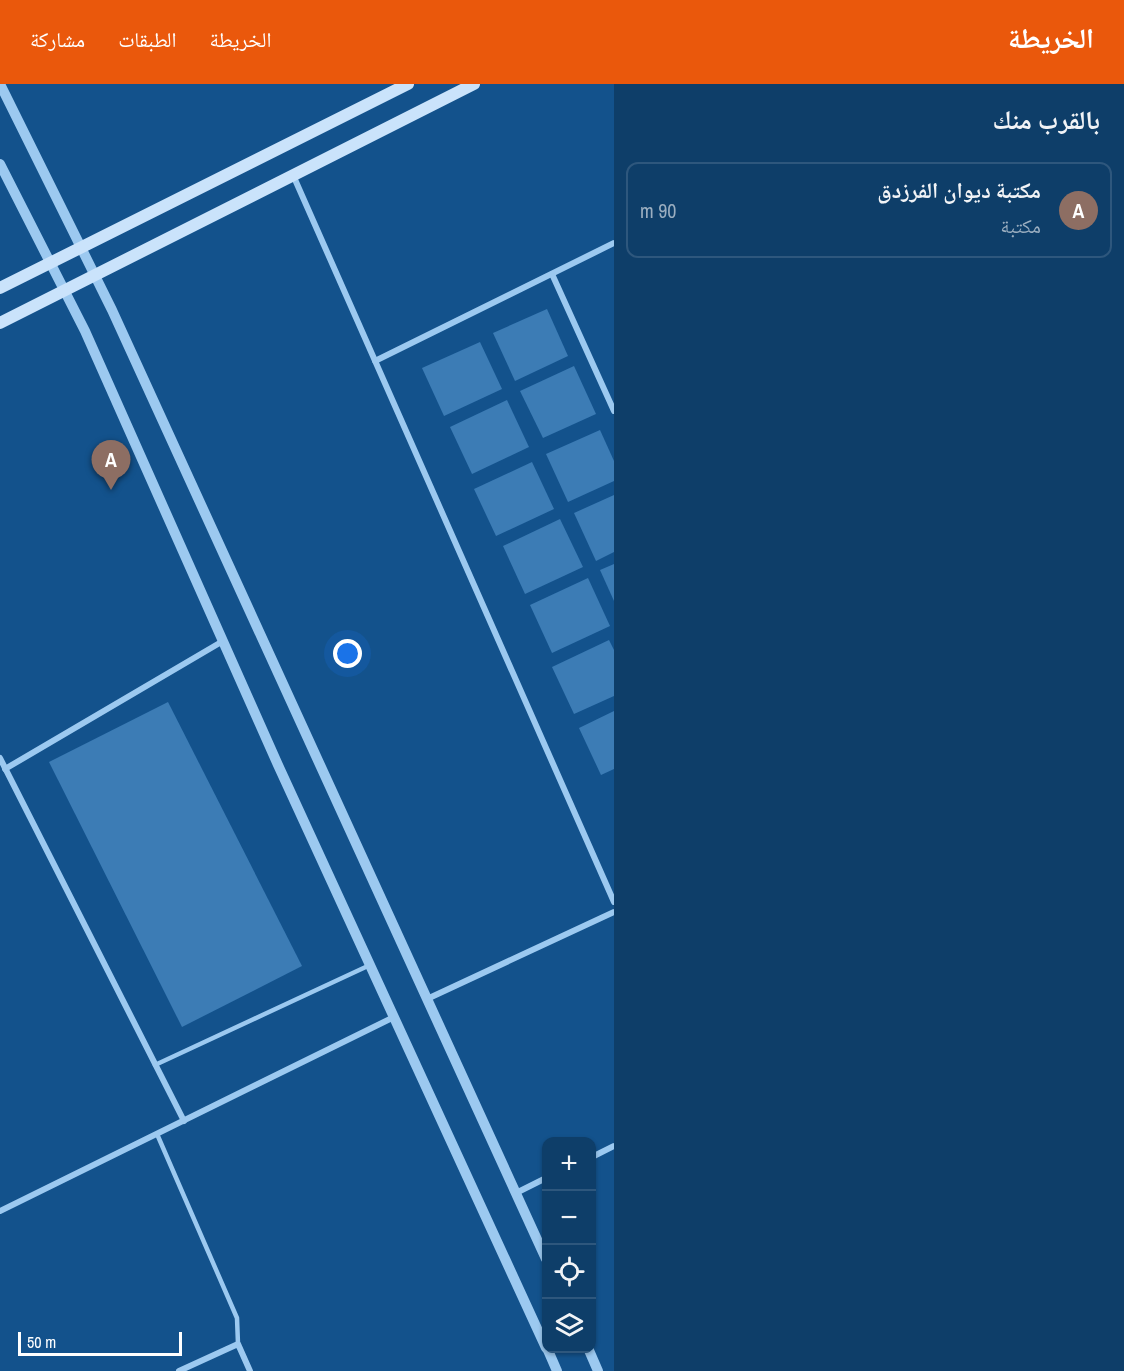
<!DOCTYPE html>
<html lang="ar">
<meta charset="utf-8">
<style>
body{margin:0;font-family:"Archivo Narrow","Noto Naskh Arabic",sans-serif;background:#17456f;color:#f1f3f6;direction:rtl}
.controls{position:absolute;right:18px;bottom:18px;display:grid;overflow:hidden;border-radius:12px;box-shadow:0 2px 4px #0004}
.controls button{width:54px;height:54px;display:grid;place-items:center;padding:0;border:0;border-bottom:2px solid #2e577d;background:#0e3e69;color:#f1f3f6;font:30px sans-serif}
.scale{position:absolute;left:18px;bottom:15px;width:164px;box-sizing:border-box;padding-left:6px;border:3px solid #fff;border-top:0;font-size:16px;line-height:21px;white-space:nowrap;color:#fff;-webkit-text-stroke:4px #13528c;paint-order:stroke}
.you{position:absolute;left:348px;top:570px;width:21px;height:21px;margin:-15px;border:4px solid #fff;border-radius:50%;background:#1a73e8;box-shadow:0 0 0 9px #1a73e833}
.badge{display:grid;place-items:center;width:39px;height:39px;border-radius:50%;background:#ea580c;color:#fff;font-size:20px;font-weight:700}
.pin{position:absolute;translate:-50% -50px;filter:drop-shadow(0 2px 3px #0008)}
.pin::after{content:'';position:absolute;top:32px;width:21px;height:18px;background:inherit;clip-path:polygon(0 0,100% 0,50% 100%)}
.list{margin:0;padding:0;list-style:none}
h2{display:flex;justify-content:space-between;align-items:center;height:78px;margin:0;padding:0 24px;font-size:26px}
h2 small{font-size:20px;font-weight:400;color:#9baec0}
.list li{display:grid;grid-template-columns:39px 1fr auto;gap:18px;align-items:center;box-sizing:border-box;height:96px;margin:0 12px 12px;padding:0 12px;border:2px solid #2e577d;border-radius:12px}
.list b{display:block;font-size:22px;white-space:nowrap}
.list p{margin:0;font-size:20px;white-space:nowrap;color:#9baec0}
.list em{font-size:20px;font-style:normal;color:#9baec0}
.icon{flex:none;width:33px;height:33px;fill:none;stroke:currentColor;stroke-width:2;stroke-linecap:round;stroke-linejoin:round}
.map{position:relative;flex:none;width:614px;height:1287px;overflow:hidden;direction:ltr}
header{display:flex;align-items:center;gap:36px;box-sizing:border-box;height:84px;padding:0 30px;background:#ea580c;color:#fff}
header strong{font-size:28px}
nav{display:flex;gap:33px;margin-inline-start:auto;font-size:21px}
main{display:flex}
aside{flex:1;background:#0e3e69}
.map>svg:first-child{display:block}
.building{fill:#3c7cb5}
.lines{fill:none;stroke-linecap:round;stroke-linejoin:round}
.service{stroke:#9cc9f0;stroke-width:4.5}
.minor{stroke:#9cc9f0;stroke-width:6}
.tertiary{stroke:#9cc9f0;stroke-width:10}
.secondary{stroke:#cae3fb;stroke-width:12}
</style>
<header>
<strong>الخريطة</strong>
<nav><a>الخريطة</a><a>الطبقات</a><a>مشاركة</a></nav>
</header>
<main>
<aside>
<h2>بالقرب منك<small></small></h2>
<ul class="list">
<li><span class="badge" style="background:#8d6e63">A</span><div><b>مكتبة ديوان الفرزدق</b><p>مكتبة</p></div><em>90 m</em></li>
</ul>
</aside>
<div class="map">
<svg width="614" height="1287" viewBox="0 0 614 1287">
<rect width="100%" height="100%" fill="#13528c"/>
<g class="building">
<path d="M547,225l21,47 -53,25 -22,-48z"/>
<path d="M480,258l22,47 -58,27 -22,-48z"/>
<path d="M574,282l22,48 -53,24 -23,-47z"/>
<path d="M507,316l22,47 -57,27 -22,-47z"/>
<path d="M600,346l14,31v20l-46,21 -22,-48z"/>
<path d="M532,378l22,47 -58,27 -22,-47z"/>
<path d="M614,411v57l-18,9 -22,-48z"/>
<path d="M560,435l23,48 -58,27 -22,-48z"/>
<path d="M614,480v37l-14,-31z"/>
<path d="M588,494l22,48 -58,27 -22,-48z"/>
<path d="M609,556l5,10v46l-40,18 -22,-47z"/>
<path d="M168,618l134,264 -120,61 -133,-265z"/>
<path d="M614,627v58l-13,6 -22,-47z"/>
</g>
<g class="lines">
<g class="service">
<path d="M155,981l215,-100"/>
<path d="M157,1050l80,184 1,26"/>
</g>
<g class="minor">
<path d="M293,91l321,727"/>
<path d="M552,190l62,137"/>
<path d="M375,277l239,-118"/>
<path d="M0,674l184,363"/>
<path d="M5,685l218,-128"/>
<path d="M427,915l187,-87"/>
<path d="M592,1073l22,-11"/>
<path d="M516,1109l30,-15"/>
<path d="M0,1127l394,-194"/>
<path d="M179,1287l59,-27 12,27"/>
</g>
<g class="tertiary">
<path d="M0,0l112,226 434,949"/>
<path d="M0,80l85,167 193,434 268,583"/>
<path d="M547,1264l10,23"/>
<path d="M588,1264l10,23"/>
</g>
<g class="secondary">
<path d="M0,204l408,-204"/>
<path d="M0,239l474,-239"/>
</g>
</g>
</svg>
<div class="controls">
<button>+</button>
<button>−</button>
<button><svg class="icon" aria-label="locate" viewBox="0 0 24 24"><circle cx="12" cy="12" r="6"/><path d="M12 2v4M12 18v4M2 12h4M18 12h4"/></svg></button>
<button><svg class="icon" aria-label="layers" viewBox="0 0 24 24"><path d="M12 4l9 5-9 5-9-5zM3 14l9 5 9-5"/></svg></button>
</div>
<div class="scale">50 m</div>
<div class="you"></div>
<div class="pin badge" style="left:111px;top:406px;background:#8d6e63">A</div>
</div>
</main>
